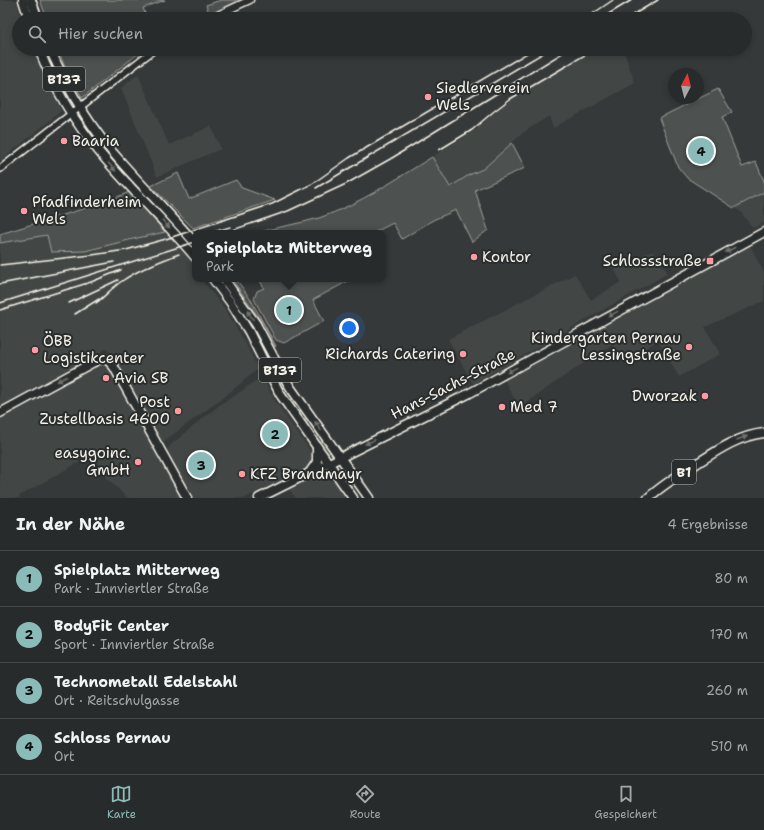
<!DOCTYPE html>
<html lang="de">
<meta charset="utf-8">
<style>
body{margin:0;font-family:"Shantell Sans",sans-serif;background:#343737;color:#f1f3f6}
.compass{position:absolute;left:668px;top:68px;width:36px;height:36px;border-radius:50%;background:#282b2b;box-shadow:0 2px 6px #0003;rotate:7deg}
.you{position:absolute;left:349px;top:328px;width:14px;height:14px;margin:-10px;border:3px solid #fff;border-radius:50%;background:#1a73e8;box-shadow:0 0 0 6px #1a73e833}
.badge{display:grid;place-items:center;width:26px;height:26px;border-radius:50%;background:#8bbbb9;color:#111;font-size:13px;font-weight:700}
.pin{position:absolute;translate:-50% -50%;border:2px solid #fff;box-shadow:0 1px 4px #0006}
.popup{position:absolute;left:192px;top:230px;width:194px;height:52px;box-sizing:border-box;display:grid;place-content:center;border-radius:8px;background:#282b2b;filter:drop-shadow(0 1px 3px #0005);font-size:13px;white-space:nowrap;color:#a5a7a9}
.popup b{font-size:15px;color:#f1f3f6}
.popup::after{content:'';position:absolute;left:50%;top:100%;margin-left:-8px;border:8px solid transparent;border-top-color:#282b2b}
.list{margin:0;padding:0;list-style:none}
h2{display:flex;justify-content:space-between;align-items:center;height:52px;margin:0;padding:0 16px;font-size:17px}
h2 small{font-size:13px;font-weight:400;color:#a5a7a9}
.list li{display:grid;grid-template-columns:26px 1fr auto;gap:12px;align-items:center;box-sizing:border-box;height:56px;padding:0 16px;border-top:1px solid #444747}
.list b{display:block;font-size:15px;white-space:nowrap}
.list p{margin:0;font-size:13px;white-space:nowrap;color:#a5a7a9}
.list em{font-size:13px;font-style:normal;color:#a5a7a9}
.icon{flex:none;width:22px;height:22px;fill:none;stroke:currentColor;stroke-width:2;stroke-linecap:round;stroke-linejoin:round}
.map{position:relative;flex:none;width:764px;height:498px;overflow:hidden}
.search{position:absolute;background:#282b2b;box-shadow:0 2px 6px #0003;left:12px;right:12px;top:12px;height:44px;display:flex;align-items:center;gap:10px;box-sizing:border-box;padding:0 14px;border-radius:22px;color:#a5a7a9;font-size:15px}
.sheet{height:276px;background:#282b2b}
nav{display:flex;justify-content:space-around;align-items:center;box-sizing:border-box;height:56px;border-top:1px solid #444747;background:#282b2b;font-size:11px;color:#a5a7a9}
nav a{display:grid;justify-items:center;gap:2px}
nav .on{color:#8bbbb9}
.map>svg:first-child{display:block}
.built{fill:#434645}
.green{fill:#4e514f;stroke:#a1a19c}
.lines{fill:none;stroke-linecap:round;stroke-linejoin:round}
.minor-casing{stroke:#f4f1e8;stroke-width:9}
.major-casing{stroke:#f4f1e8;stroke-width:11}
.minor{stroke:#2a2d2e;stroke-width:6}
.major{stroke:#2a2d2e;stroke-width:8}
.rail{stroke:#f4f1e8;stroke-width:1.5}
.oneway{fill:#71726f}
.poi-dot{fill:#ff9aa2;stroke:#2a2d2e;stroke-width:1.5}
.labels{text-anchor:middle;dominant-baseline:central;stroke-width:4;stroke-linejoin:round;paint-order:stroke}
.shield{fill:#2a2d2e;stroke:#b7b6b0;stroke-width:1}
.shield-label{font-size:14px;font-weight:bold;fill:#f4f1e8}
.poi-label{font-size:15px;fill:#f4f1e8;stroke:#2a2d2e;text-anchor:start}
.street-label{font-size:15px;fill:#f4f1e8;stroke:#2a2d2e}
</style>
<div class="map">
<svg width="764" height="498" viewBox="0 0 764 498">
<rect width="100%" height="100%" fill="#363939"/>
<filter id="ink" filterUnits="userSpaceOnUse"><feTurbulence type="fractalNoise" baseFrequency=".025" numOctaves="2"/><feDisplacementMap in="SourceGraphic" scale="8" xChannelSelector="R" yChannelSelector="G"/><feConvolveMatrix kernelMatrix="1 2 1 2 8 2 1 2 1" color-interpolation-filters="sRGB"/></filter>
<g filter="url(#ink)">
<g class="built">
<path d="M0,0h16l6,19h-3v30h14l7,17 21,44 -2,3 -59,48z"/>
<path d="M593,49h30l12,34 -82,45 -4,-12 -25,16 -41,37 -14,6 -19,12 -18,-30 43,-27 26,-24z"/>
<path d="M138,74l31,71 42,-19 10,23 -24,10 -40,18 -36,-89z"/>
<path d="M764,192v31l-11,5 -13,-17 -6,-3z"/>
<path d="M165,232l30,33 -2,9 2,1v4h6l24,30 22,37 11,23 -34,28 -60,44 -3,1 -54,-94 -66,38 -41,21v-164l48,-8 3,17 34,-1 48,-12z"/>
<path d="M750,245l14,28v28l-59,26 15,27 -41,23 -21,-37 -35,23 -11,-19 -93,63 -15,-27z"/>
<path d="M653,251l15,22 -195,111 -25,-45 127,-65 16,26 30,-18 -8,-16z"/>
<path d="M101,361l8,2 72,135h-53l-5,-4 -15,-15 -14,-22 -18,7 -57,32 1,2h-20v-80z"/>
<path d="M258,379l4,1 2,1 11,20 38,54v8l-2,2 -66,33h-54l-23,-42 -1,-4 2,-5 5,-5 48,-39 11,-6z"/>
<path d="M328,469l22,29h-54l-7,-9z"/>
</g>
<g class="green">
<path d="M40,0h125l-22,8 4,11h-100z"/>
<path d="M221,0h20l-31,15 -4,-10z"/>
<path d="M58,49h86l-62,49 -18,-33z"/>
<path d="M718,89l14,23 -10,5 20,50 14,-5 8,19v11l-30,16 -47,-30 -9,-11 -19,-49z"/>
<path d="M512,143l13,25 -50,22 13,40 -16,12 -16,-32 -23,10 -31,19 -9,-16 -20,10h-117c21,-6 42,-9 63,-15 41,-14 77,-39 113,-61l18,30 19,-12 14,-6z"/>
<path d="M178,173l11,26 47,-19 6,8 33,12 -82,28 -42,-42z"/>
<path d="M129,192l36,40 -32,7 -48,12 -34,1 -4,-17 -47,8v-9l106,-32z"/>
<path d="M217,279h4l34,49 19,40 14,23 44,60 -5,3 -38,-52 -8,-15 -31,-60z"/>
<path d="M232,279h4l15,21 25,46 -1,1 -11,-22z"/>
<path d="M259,279h90l1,1 -37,20 11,21 -40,22 -8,-3 -22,-41 3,-8 7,-3z"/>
</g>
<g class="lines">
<g class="minor-casing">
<g id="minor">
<path d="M209,19l41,-19"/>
<path d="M0,169l155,-120"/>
</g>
</g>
<g class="major-casing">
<g id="major">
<path d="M23,0l6,19"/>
<path d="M31,0l7,19"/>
<path d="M39,49c14,37 36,74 62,105 30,36 64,67 94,103"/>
<path d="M50,49c18,41 41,80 71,113 24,27 50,53 74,81"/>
<path d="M213,279l18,24 18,29 31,62 73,104"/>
<path d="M224,279l32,45 27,51 7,12 79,111"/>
<path d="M0,413l92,-50c11,-6 14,-6 22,4l73,131"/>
<path d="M310,472l7,-10v-15"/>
<path d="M259,498l209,-104 296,-162"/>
<path d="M648,498c15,-13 32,-24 48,-34 22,-14 42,-28 68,-31"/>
</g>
</g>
<use href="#minor" class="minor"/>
<use href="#major" class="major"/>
<g class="rail">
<path d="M585,19l28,-19"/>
<path d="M600,19l32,-19"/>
<path d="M626,19l32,-19"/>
<path d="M439,150l33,-20 21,-18 17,-13 85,-50"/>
<path d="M316,188l234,-139"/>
<path d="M210,233l20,-6"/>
<path d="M224,233l64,-22 58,-27 46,-26 177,-109"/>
<path d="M0,265l92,-10 34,-5 40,-11 106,-35 40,-20 37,-26 185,-109"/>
<path d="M0,284l114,-22"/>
<path d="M0,303l195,-61"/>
<path d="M69,303l49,-23"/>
<path d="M96,303c9,-7 17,-16 26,-22 17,-12 38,-20 57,-27"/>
<path d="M0,310l91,-28 30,-12"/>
<path d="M75,314l24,-15"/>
</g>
</g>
<defs><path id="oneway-solid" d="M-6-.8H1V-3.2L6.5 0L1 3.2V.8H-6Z"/></defs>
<g class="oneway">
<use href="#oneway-solid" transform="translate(112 167) rotate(49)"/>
<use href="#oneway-solid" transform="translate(166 224) rotate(47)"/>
<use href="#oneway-solid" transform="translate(730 250) rotate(152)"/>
<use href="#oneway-solid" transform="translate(613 314) rotate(151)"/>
<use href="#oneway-solid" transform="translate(250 315) rotate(-124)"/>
<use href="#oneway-solid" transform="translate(512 370) rotate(151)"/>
<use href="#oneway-solid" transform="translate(62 379) rotate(152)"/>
<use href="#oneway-solid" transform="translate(318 426) rotate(-125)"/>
<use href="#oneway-solid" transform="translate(742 438) rotate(-20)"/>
<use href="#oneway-solid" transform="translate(370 442) rotate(154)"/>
</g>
</g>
<g class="poi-dot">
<circle cx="428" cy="97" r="4"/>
<circle cx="64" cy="141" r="4"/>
<circle cx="24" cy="211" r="4"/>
<circle cx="474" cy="257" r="4"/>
<rect x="706" y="257" width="8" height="8" rx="2"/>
<circle cx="689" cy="347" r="4"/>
<circle cx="35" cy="350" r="4"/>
<circle cx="463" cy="354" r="4"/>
<circle cx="106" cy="378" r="4"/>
<circle cx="705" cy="396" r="4"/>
<circle cx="502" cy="407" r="4"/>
<circle cx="178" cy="411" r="4"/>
<circle cx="138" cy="462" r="4"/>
<circle cx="242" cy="474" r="4"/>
</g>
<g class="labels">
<g class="shield">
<rect x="43" y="67" width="42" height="24" rx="3"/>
<rect x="259" y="358" width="42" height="24" rx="3"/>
<rect x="672" y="460" width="24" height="24" rx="3"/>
</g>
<g class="shield-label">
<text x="64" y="79">B137</text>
<text x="280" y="370">B137</text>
<text x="684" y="472">B1</text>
</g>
<g class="poi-label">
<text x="436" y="88">Siedlerverein<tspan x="436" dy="17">Wels</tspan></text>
<text x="72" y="141">Baaria</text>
<text x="32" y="202">Pfadfinderheim<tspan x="32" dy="17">Wels</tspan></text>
<text x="482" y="257">Kontor</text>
<text x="702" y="261" text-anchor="end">Schlossstraße</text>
<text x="681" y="338" text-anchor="end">Kindergarten Pernau<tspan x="681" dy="17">Lessingstraße</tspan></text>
<text x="43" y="341">ÖBB<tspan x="43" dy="17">Logistikcenter</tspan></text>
<text x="455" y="354" text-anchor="end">Richards Catering</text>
<text x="114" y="378">Avia SB</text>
<text x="697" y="396" text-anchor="end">Dworzak</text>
<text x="170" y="402" text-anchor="end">Post<tspan x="170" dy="17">Zustellbasis 4600</tspan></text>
<text x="510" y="407">Med 7</text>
<text x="130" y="453" text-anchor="end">easygoinc.<tspan x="130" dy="17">GmbH</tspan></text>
<text x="250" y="474">KFZ Brandmayr</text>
</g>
<g class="street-label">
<text transform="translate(453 384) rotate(-27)">Hans-Sachs-Straße</text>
</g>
</g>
</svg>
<svg class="compass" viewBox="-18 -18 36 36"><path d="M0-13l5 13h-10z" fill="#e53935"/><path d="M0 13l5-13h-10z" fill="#a5a7a9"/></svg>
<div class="you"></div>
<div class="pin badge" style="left:289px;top:310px">1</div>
<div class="popup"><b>Spielplatz Mitterweg</b>Park</div>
<div class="pin badge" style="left:275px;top:434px">2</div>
<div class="pin badge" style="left:201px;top:465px">3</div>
<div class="pin badge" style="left:701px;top:151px">4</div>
<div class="search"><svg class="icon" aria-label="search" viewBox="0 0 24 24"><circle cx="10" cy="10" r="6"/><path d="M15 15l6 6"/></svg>Hier suchen</div>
</div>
<section class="sheet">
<h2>In der Nähe<small>4 Ergebnisse</small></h2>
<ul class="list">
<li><span class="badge">1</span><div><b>Spielplatz Mitterweg</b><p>Park · Innviertler Straße</p></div><em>80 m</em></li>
<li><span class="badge">2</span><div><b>BodyFit Center</b><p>Sport · Innviertler Straße</p></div><em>170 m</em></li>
<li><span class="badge">3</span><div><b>Technometall Edelstahl</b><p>Ort · Reitschulgasse</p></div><em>260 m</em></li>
<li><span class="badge">4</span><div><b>Schloss Pernau</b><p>Ort</p></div><em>510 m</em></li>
</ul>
</section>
<nav>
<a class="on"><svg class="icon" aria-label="map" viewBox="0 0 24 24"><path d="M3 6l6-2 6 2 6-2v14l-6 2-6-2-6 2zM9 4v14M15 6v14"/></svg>Karte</a>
<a><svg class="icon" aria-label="directions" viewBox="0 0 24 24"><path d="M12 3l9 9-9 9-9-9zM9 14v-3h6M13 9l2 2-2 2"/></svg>Route</a>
<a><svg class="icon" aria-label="saved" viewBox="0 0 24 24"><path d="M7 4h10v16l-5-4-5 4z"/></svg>Gespeichert</a>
</nav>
